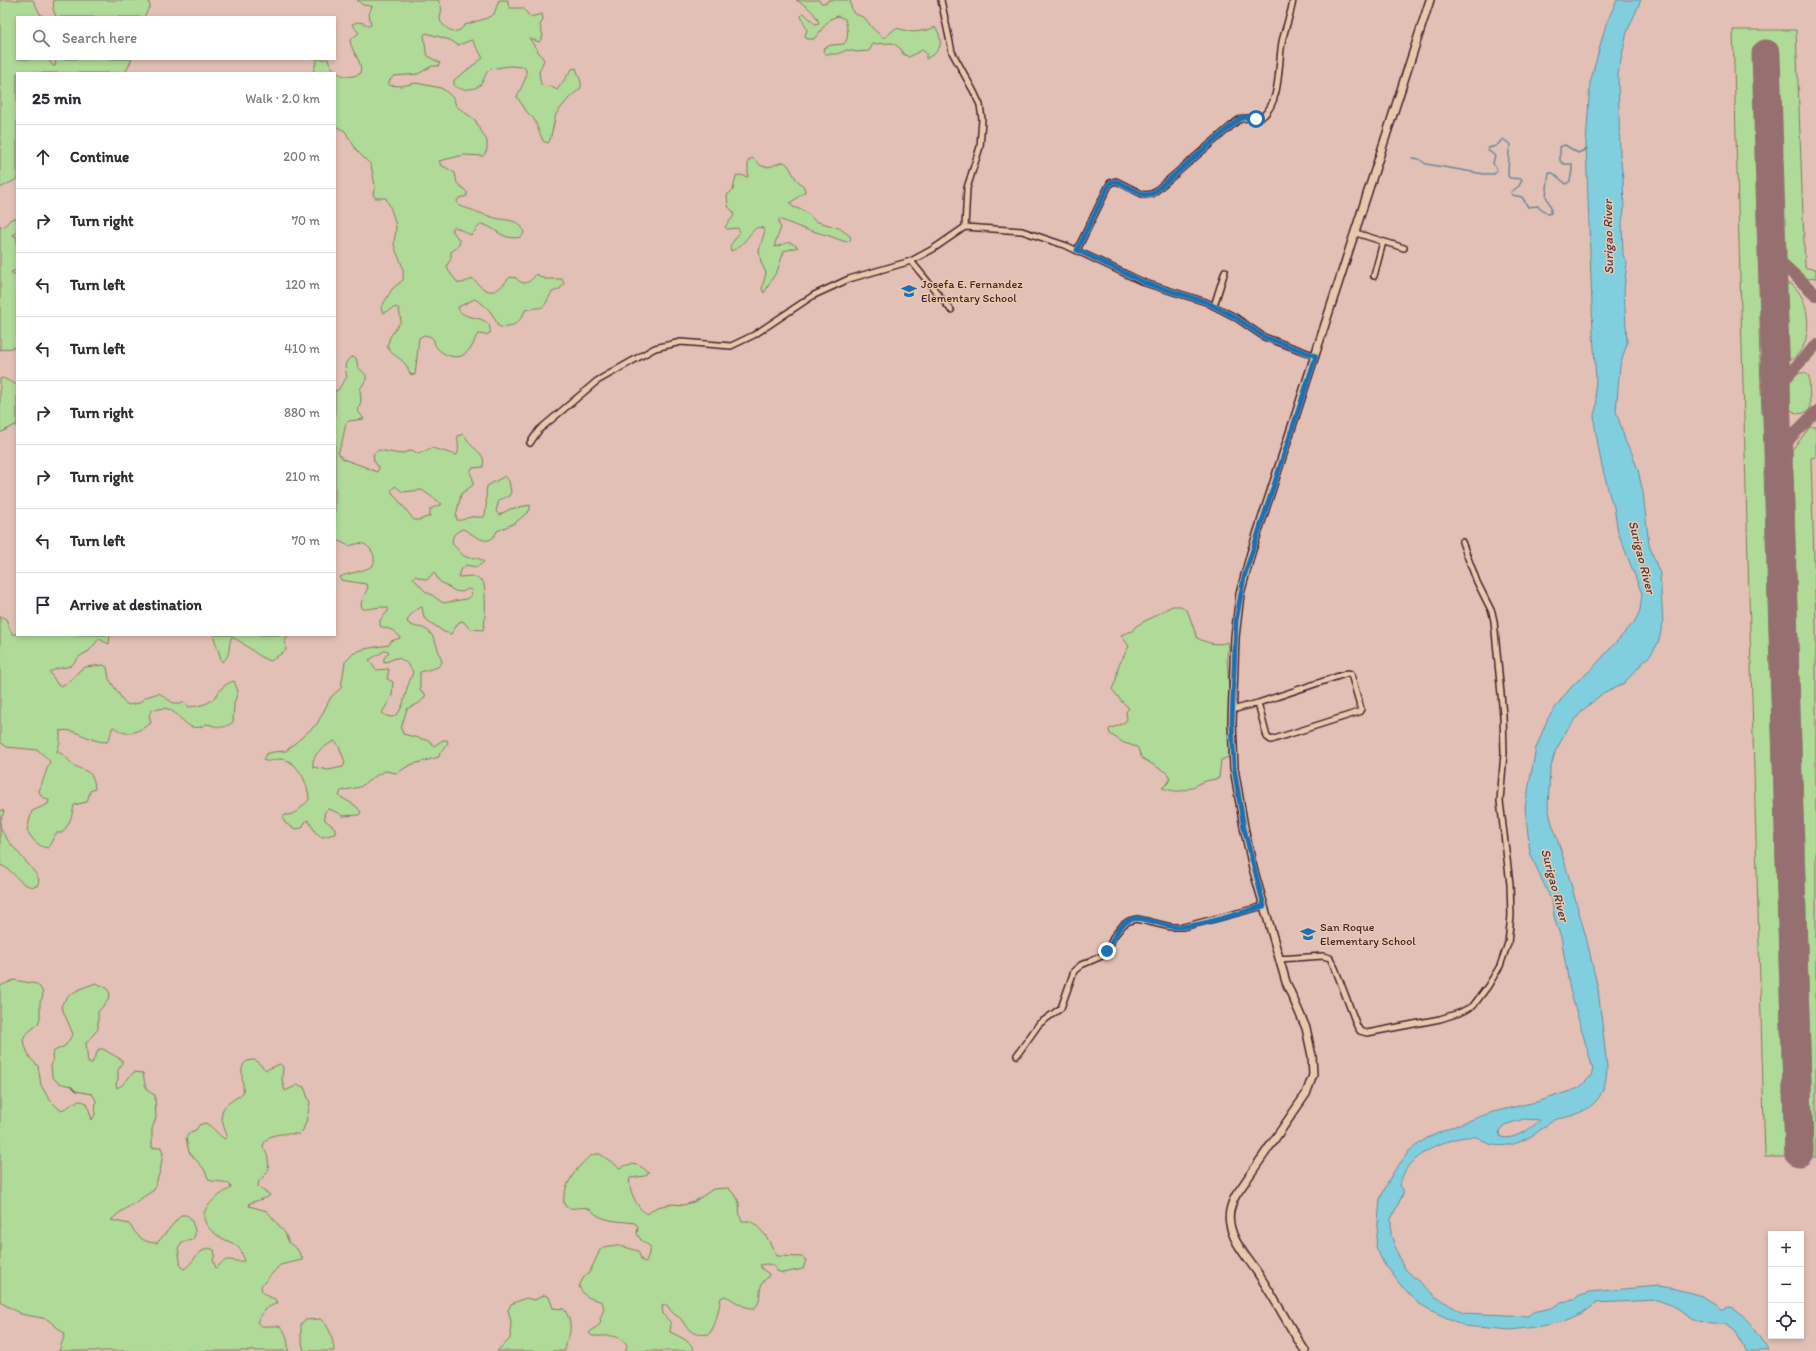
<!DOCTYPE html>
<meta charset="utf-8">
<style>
body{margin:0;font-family:Itim,sans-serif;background:#f7f7f7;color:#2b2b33}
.controls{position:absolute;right:12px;bottom:12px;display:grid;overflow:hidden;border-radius:0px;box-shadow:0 2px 6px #0003}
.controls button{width:36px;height:36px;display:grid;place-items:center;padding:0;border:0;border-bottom:1px solid #e1e1e2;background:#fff;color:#2b2b33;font:20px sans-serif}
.stop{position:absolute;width:12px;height:12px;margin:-9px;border:3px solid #1f6fb2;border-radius:50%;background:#fff}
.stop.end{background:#1f6fb2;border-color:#fff;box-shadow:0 1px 4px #0008}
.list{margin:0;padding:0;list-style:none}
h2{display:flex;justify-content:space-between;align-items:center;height:52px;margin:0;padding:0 16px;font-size:17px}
h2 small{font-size:13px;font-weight:400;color:#7c7c81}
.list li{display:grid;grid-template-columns:26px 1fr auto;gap:12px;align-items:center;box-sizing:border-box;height:64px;padding:0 16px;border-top:1px solid #e1e1e2}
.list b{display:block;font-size:15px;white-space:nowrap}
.list em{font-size:13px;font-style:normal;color:#7c7c81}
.icon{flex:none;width:22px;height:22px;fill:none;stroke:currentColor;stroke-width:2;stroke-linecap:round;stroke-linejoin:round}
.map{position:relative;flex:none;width:1816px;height:1351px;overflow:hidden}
.search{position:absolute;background:#fff;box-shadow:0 2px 6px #0003;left:16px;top:16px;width:320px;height:44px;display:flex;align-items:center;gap:10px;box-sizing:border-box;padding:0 14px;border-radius:0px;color:#7c7c81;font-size:15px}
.panel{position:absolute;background:#fff;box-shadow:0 2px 6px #0003;left:16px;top:72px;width:320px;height:564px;border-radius:0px}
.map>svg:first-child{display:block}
.green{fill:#b0da97;stroke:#7d7c61;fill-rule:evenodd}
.water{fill:#81cfde;stroke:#6b8996;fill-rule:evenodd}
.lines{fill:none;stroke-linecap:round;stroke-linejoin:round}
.stream{stroke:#6b8996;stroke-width:1.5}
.taxiway{stroke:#967070;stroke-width:12}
.runway{stroke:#967070;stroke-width:29}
.street-casing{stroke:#4a1f2b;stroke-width:8}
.secondary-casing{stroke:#4a1f2b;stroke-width:10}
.street{stroke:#e7caae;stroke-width:5}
.secondary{stroke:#e7caae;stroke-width:7}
.route{stroke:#1f6fb2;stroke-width:5}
.labels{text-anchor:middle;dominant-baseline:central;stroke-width:3;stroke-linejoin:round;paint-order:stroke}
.poi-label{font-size:12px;fill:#4a1f2b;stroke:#e7caae;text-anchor:start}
.water-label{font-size:13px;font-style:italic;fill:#523946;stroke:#e7caae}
</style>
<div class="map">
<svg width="1816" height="1351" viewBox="0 0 1816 1351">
<rect width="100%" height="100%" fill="#e2c0b5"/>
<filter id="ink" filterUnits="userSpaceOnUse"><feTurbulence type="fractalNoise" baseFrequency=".025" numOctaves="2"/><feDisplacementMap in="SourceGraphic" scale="8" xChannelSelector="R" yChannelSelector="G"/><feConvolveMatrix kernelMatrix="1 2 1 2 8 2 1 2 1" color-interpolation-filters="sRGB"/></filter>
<g filter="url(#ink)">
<g class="green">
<path d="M0,0h33l7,14 4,3h-27v42h31l5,7h2l1,-7h76l-7,14h-108v106l-17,9z"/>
<path d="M54,0h94l2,6 -6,11h-88l-3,-8z"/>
<path d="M357,0h81c11,16 -10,17 15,32l7,-2 5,-5 22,-7 7,-4 5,-14h9v4l2,4h13l7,9 12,-3 1,6 -3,5 3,11 -4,6 -10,-4 15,22 -5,12 2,13 9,1 7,4 15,-21 4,-1 5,14v6l-12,10 -13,16 -6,26 -2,3 -5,-2 -9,-22 -7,-7 -10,-15 9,-20v-7l-2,-3 -15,-1 -19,3c-9,8 -4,18 -20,20 -6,1 -11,0 -16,-3v-6l29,-22 -11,-18 -14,5 -8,-5 -24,-7 -2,2 2,17 3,5 11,6 -2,3h-6l-14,8 -24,2 -4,4 -2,5 13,1 15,-3 25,5 6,4 7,7 2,7 19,14 12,21v9l-4,6 -19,-1 -25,6 2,4 14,8 2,10 10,9v4l-8,2 -2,3 2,5c12,3 22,8 33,11 8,3 18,2 25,6 4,2 6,5 7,10l-3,4c-20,4 -23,-9 -40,-13l-10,11 -16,-8 -4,2 9,12 -2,6 -7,5v7l-4,6 1,5 10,13h4l11,-4c3,2 4,5 7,7 14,12 21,1 30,-9l6,1c7,9 15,4 20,-4l9,5h17l2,5 -4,5 -8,3c-12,21 -4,13 -27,18 -3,11 -15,21 -27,16 -5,-13 -11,-20 -23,-27l-17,8c3,16 35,5 32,26l-5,2 -7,-1c-4,4 -3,9 -7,14 -2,2 -7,7 -10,8 -6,3 -19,-2 -23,-7 -7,-7 0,-12 -14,-14l-5,3 -4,37 -5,-1c-5,-18 -17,-15 -23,-28l3,-9 11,-16 -2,-12 -3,-2 -13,6 -2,-5 11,-19 11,-9c2,-17 -6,-22 -9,-36 0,-6 2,-11 2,-16 -1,-9 -6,-22 -10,-30h-11l-2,-4 2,-8 -4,-21 -14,-14 -12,-20 -10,-5v-53h-22l4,-14h11c5,15 17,21 32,15 4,-12 -9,-22 -10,-34l9,-7 -7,-9c7,-3 11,-2 17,2l2,-1 -2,-11 3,-8 -9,-1z"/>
<path d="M796,0h23l2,3h6l1,-3h23l-1,3 3,10 12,5 8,11 11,9 12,-10 17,4 15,-2 7,-3c5,6 8,18 2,24 -3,4 -7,5 -11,8v-6l-4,-3 -13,7 -6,-3 -2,-5 -8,-6 -20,1 -4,7 -12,1 -10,-2 -10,4h-11l-3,-3 1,-3 7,-3 13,-1c6,-7 3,-16 1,-25l-7,-3 -8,3 -16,20h-7l-2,-4 2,-5 -6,-14 3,-3 11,11 4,-1c-4,-11 -13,-18 -23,-23z"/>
<path d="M1733,30h63l9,238 11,1v9l-10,1 -24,-22 -5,-203 -23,1 8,275h-3l3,85h5l1,56h-4l21,682 28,-1 -20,-682h-4l-1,-8 4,-1v-11l18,-23h6v30l-5,1 5,170v529h-51z"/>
<path d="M752,158c4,2 7,7 10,8 9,3 14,-3 22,-4l4,3 8,14 8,8 1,5 -15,11 3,4c15,5 11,3 22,14l24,7 11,8 1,3 -3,3 -5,-1 -16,-6 -23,-6 -25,-10v5l2,4 -6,15v4c11,-3 12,-8 23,0l-14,4 -6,18 -14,24 -2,-4 4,-16 -5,-11 -2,-11 6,-21 -4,-3 -5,1c-8,7 -14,20 -25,23l-1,-5 10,-14 -2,-4 -11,1 -2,-2 8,-10 1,-4 -6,-7 -1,-11 6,-5 3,-14 4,-1 8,2v-16z"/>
<path d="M17,218v15l-4,2 4,2v33l-6,2 1,2h5v73l-17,3v-125l3,3 8,-9z"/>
<path d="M1786,284h5c20,13 24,62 1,75h-3l-1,-29h-3l-1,-42z"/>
<path d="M351,357l5,1 2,9 8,8v5l-6,9 1,12 -3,10 6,8 -15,2 -3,2 -4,19 -4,11 5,6 17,6 17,7 2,-4 -5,-7 -1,-7 6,-4 21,4 12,-4 6,4 14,-6 25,7c3,-6 0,-13 1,-19l5,-2c3,3 5,7 8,11 7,7 15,10 12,22l-11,1 -2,4 3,7v6l-12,9 -5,22 1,4c6,1 8,-2 14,-3 4,-1 8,1 13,0 4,-9 1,-21 3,-31l18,-10 4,5 2,11 -2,4 -10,4 -3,11 3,4 11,-6 20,-4v5l-15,13 -18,8c-8,19 -22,4 -34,-2 -8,3 -11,6 -11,15 5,3 8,10 12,12 8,4 12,-1 20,6l-7,5 -11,-2 -6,6 -2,6 14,-1 11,5c3,7 3,43 0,49l-13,-1 -7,-8 -4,1 -8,12 -7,-2 -20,-14 -2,-11c-8,3 -12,7 -15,15 5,6 14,4 20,8 8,5 12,23 15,32l-4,5 -18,5v18l6,5c-8,12 -9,8 -19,14l-6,19 2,6 27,7 4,5 9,-6h4l1,3 -8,10 -1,4 -29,8 -13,8 -12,-2 -8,4 -17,12 -19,4 -2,5 17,10 5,6 -2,3 -17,1 -3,-3 -11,-4 -4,4 1,7 10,8v6l-13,3 -6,-4 -8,-13 -3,2 -3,6 -7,1 -10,-6 -2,-5 2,-3c10,1 17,-9 24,-15 0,-15 -11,-40 -28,-41 -7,0 -12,4 -18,1l3,-6 7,-2 13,-1 31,-27 14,-27 10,-9 4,-26 9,-9 10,-4 25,-4 2,-4 9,-3c-4,-9 -11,-8 -20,-12v-6l8,-9v-3c-9,-3 -17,2 -26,1l-1,-6 7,-16 -2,-3 -25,-4 -1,-3c7,-4 28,-6 33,-12 2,-3 1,-8 0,-12 -7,-11 -12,-11 -24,-7l-14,-7v-149l2,1 10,-14c-2,-9 -4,-14 4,-20zM395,486l8,6 19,-2 20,14 -12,5v7l-11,4h-5l-23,-29zM434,572l5,9 16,10 7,1 6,-3 4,1 -1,6 -5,3 -23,4 -11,-8 -6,-3 -13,-14 2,-2 12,4zM386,650l3,2 -5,6v4c4,0 8,-3 12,-4 8,0 14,9 17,14 -2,6 -4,11 -6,16 -3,11 -7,39 -25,25l10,-17 1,-14 -6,-3 2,-10 -13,1 -7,-10zM334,741l4,3 7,18 -2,5 -15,3 -15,-3c-2,-13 11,-20 21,-26z"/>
<path d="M1798,373h7l4,3 1,33c-6,6 -14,6 -20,0v-27z"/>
<path d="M3,378l14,7v41l-2,-1 -15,8v-54z"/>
<path d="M1172,606h9l7,6 9,26c10,5 20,8 31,4l1,6 -2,7 3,55 -1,47 -8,3 -2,18c-6,2 -13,2 -18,5 -18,8 -18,11 -39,5l6,-5 2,-5 -3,-5 -25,-15 -5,-11 -13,-4 -14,-9 -1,-5 15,-6 3,-4 -1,-7 3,-4 -7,-6 -10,-13 4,-9 2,-13 11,-21 -8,-11 11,-4 4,-5z"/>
<path d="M0,616l6,3 6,15 98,1 -1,9 -10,-5 -10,12 -9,5 -9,10 -15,3 -6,3 7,12 4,2 8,-4 11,-12 6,-3 17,-2 4,2 2,12 16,24 4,2 10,-2 7,-6 13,-4 14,10h11l5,4c8,-1 18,-2 24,-8 8,-8 8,-14 21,-18l4,10 -4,13 -1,18c-12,9 -15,4 -27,2 -18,12 -24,-10 -38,-15 -6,-2 -10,1 -16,1l-3,5 2,8c-7,5 -20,13 -29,9 -3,-1 -6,-4 -9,-5 -3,5 -2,10 -6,15 -17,1 -31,-15 -47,-11v11l-3,10c7,2 9,5 14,11 11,10 23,4 24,26l-5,2 -3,11 -13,3c-2,12 -4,18 -12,28h-6l-8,15c-10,-1 -17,-10 -21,-18l5,-19 16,-7 1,-4 -8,-4 -2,-5 11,-30 -12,-11 -31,-3 -7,-5z"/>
<path d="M213,635h77l-5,5 1,10 -15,11c-10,-1 -27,-19 -39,-24 -5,8 0,19 -10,25z"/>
<path d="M0,810l4,1c-1,4 -4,9 -4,13 0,14 34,42 39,56l-2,6c-17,4 -22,-17 -37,-21z"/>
<path d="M14,980l23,4 5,6 1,6 -3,6v16l-2,6 -13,11 -2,6 7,17 8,8 3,19 8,14 11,11c12,-2 14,-13 27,-7l5,17 3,-6 1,-14 -4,-6 -16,-3 -5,-5 -12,-3 -4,-3 -3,-4 -1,-10 2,-5 -1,-5 2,-5 11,-5 8,-12 -12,-28c7,-14 21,-18 35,-23l11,5 3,6 -2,6 -10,12v17l-12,14 2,20h4l7,-14h4l19,11v4l-4,6v9l-2,5 1,4 5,-3 12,-13 9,1c2,10 1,18 12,22l1,23 -4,11v19l9,-1 2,7 -3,17 -6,19 -35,23 -8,7 18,4c8,11 13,19 28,19l24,-28h6l4,4 4,11v5l-3,5 -10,2 -4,6 3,19 3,2c11,-7 11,-17 25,-21l5,2 1,5 -2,5 3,8c14,-14 12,-5 28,-7 -3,-20 -15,-17 -27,-26 -28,-20 -5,-36 14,-47l-1,-3c-6,-5 -14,-2 -21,-5l-5,-11 -15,-17 -3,-14 4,-6 6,-2 3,-5 6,-2c8,3 12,12 20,16l2,-3c-4,-13 -11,-25 3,-34 5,-4 9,-5 13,-9 2,-11 -9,-34 12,-33l11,10 14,-6 3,3 -1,13 3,11 13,-6 6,2 6,16 -4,19 -3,8 -4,4c-12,0 -35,-3 -36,14 6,7 6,15 5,24l-9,9 -1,6 12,8 -2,2 -18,6 -1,3 18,5 18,22 4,10 8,6 5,8v3l-22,5 -19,21c0,8 7,11 14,13l2,4 -12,6 -8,13 4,4c6,1 12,-1 17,0 8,1 11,18 10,25h-229l6,-17 -18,-15 -26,-5 -21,-12v-316z"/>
<path d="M595,1154h5l20,14c12,-6 18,-5 29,5l-4,3 -15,2c-3,9 8,33 17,36l10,-7 15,-3 11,1 11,-3 19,-13 15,-1c18,17 7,16 14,33h8l7,5 9,10 11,20 25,1 4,3 -3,9 -20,4 -6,-2c-3,-7 -9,-8 -17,-6l2,4 7,5 -1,3c-13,10 -4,20 -13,31 -12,1 -20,-8 -30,-12l-4,2c-3,12 -4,26 -12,36 -17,2 -20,-3 -28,-15 -2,-3 -6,-3 -8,-6 -2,-2 -4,-5 -6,-8l-5,1 1,8 8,9 -1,9c8,4 19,8 24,17l-4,2h-64l1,-6c-8,-13 -22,-8 -35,-9l-3,-3 12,-10 -1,-5c3,-6 5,-9 2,-16 -11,-5 -17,-2 -23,-16l5,-9 5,-4 12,-25c13,-5 24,-1 37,3l4,10 4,1 5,-15 -10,-7 -4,-6 1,-7 -3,-4c-13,-2 -27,-1 -38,-8 -4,-2 -5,-6 -10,-7 -8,-2 -15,3 -22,-2 -7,-15 16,-47 30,-52z"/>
<path d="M544,1295l5,2 4,11 11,1c7,10 9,24 1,34v8h-68l13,-12 1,-18 -3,-11 3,-6 15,-6 9,2z"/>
<path d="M320,1319c10,6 13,21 14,32h-30l-3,-13v-15l5,-3z"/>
</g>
<path class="water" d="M1617,0h24l-14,32 -9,42 2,81 3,23 1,32 -2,12 1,33 4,8 -3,27 3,53 -7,23 -4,45 10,32 5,8 7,19 5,23 6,52 11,29 3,49 -5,20 -6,10 -28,30 -21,10 -20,17 -16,20 -12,22 -5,18 -2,36 3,14 13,40 22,77 12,52 9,78c-1,29 -12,42 -40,50 -5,1 -13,2 -17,5 -3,2 -4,4 -7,6 -9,7 -24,16 -35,17 -6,1 -16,1 -21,-2 -4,-1 -6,-5 -11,-6 -25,-3 -74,20 -76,49l3,3v5l-12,25v16l10,27 5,8 30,27 27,16 65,3 5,-4 19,-4 9,-6 13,-2 4,-4 11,-4 69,-6 13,2 32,8 15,9 3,4c3,0 7,-2 9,-2 10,0 35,35 39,44h-23l-10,-19 -10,-8h-15l-17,-4 -23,-15 -14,-5 -61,3 -14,10 -20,9 -27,5 -24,3 -46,-4 -33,-15 -14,-8 -19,-20 -17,-23 -6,-13 4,-48 12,-25 18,-24 17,-12 30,-13 36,-13 47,-11 39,-13 12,-12 2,-7 -23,-79 -9,-53 -6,-16 -3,-19 -22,-49 -5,-46 11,-59 12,-30 15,-21 11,-13 18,-15 43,-48 5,-11 2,-16 -24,-62 -4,-25 -4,-10 -9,-35 -6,-35 -1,-12 3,-11 -2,-14 1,-11 -3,-46 -7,-189 4,-61 16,-59zM1524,1119l16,1c-7,8 -31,23 -40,16l-1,-5 5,-6z"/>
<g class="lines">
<path class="stream" d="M1412,158l7,1 7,5 58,10h10l3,-3 -4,-8 2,-7 -7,-6v-2l8,-2 7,-7 8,6 -2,5 -1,26 2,2 11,1 1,1 -3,6 -8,6 1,3 10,2 6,10 10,-1 10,8 3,-1v-6l-5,-11 3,-23h4l13,11 4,-3 2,-11v-6h-8l-4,-3v-14l5,-2 13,8 9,-4"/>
<g class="taxiway">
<path d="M1772,254l44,41"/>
<path d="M1776,388l40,-43"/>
<path d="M1778,461l12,-23 26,-26"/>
</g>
<path class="runway" d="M1766,54l33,1098"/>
<g class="street-casing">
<g id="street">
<path d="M941,0l11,52 22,40 6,13 2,14 -2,28 -13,41 -2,39"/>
<path d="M1356,233l48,15"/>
<path d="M1077,250l33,-67 6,-2 28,14 8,-1 85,-73c11,-7 19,1 26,-5 18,-15 15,-52 19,-74 3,-14 9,-28 11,-42"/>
<path d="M911,261l40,49"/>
<path d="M1374,276l9,-34"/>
<path d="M1214,306l11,-35"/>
<path d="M530,443l9,-13 58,-49 58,-33 26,-6 50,4 23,-11 60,-40 35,-16 62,-18 22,-12 32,-22 57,4 45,15 78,37 61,19 29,15 29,20 52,19"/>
<path d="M1232,710l26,-7 90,-30 3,1 10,35 -2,3 -88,28 -4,-3 -9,-34"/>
<path d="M1279,959l44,-3 7,2 5,10 22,58 3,5 7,2 73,-14 19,-6 14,-7 15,-20 12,-20 8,-23 3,-27 -1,-32 -10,-83 4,-48 -1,-38 -9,-94 -2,-9 -15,-30 -15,-40"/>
<path d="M1017,1055l22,-31 22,-16 13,-37 7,-6 21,-9 5,-5 7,-15 9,-11 6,-4 8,-2 34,8h12l81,-21"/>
</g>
</g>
<g class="secondary-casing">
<path id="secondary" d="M1305,1351c-16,-25 -30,-52 -46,-76 -10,-16 -26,-32 -29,-51 -2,-9 1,-20 6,-29l70,-101 7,-19 -1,-19 -6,-28 -20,-46 -33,-114 -9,-41 -10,-59 -2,-46 3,-85 5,-43 11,-41 179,-553"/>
</g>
<use href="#street" class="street"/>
<use href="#secondary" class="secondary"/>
</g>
</g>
<g class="lines" filter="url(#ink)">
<path class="route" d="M1107,951c6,-11 12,-29 26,-32 14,-3 30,9 45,8 25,-1 60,-14 86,-21l-20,-78 -10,-60 -2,-46 4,-101 8,-44 72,-221 -52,-19 -29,-20 -29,-15 -61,-19 -68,-33 33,-67 6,-2 28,14 8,-1 85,-73 7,-4 12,2"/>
</g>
<defs>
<g id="school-bare" transform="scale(1.2)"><path d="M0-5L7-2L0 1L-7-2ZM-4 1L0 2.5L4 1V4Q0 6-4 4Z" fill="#1f6fb2" stroke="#e7caae" stroke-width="2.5" paint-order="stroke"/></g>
</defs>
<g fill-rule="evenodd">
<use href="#school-bare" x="909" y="291"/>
<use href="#school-bare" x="1308" y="934"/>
</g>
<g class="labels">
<g class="poi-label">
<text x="921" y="284">Josefa E. Fernandez<tspan x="921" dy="14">Elementary School</tspan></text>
<text x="1320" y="927">San Roque<tspan x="1320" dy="14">Elementary School</tspan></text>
</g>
<g class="water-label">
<text transform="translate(1608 237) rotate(-91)">Surigao River</text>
<text transform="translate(1642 557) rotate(76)">Surigao River</text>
<text transform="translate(1555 885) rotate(75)">Surigao River</text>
</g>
</g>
</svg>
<div class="controls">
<button>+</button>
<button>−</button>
<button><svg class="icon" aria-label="locate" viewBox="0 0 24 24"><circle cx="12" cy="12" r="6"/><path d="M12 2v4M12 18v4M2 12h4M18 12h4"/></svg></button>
</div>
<div class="stop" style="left:1256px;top:119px"></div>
<div class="stop end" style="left:1107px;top:951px"></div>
<div class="search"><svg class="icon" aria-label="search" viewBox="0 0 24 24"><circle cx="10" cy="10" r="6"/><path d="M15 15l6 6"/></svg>Search here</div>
<section class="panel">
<h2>25 min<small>Walk · 2.0 km</small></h2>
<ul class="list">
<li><svg class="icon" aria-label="ahead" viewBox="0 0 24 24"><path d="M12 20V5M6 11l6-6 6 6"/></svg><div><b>Continue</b></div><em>200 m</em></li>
<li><svg class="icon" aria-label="right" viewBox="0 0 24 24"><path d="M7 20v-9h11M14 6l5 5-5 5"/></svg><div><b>Turn right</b></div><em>70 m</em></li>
<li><svg class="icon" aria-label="left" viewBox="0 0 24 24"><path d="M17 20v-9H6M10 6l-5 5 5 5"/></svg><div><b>Turn left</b></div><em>120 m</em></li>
<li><svg class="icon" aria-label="left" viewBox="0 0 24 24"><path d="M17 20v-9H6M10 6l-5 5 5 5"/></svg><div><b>Turn left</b></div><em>410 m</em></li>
<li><svg class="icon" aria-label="right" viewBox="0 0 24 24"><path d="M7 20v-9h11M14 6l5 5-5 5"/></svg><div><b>Turn right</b></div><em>880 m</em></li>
<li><svg class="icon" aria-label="right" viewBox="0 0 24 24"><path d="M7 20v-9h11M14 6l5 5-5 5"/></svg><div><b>Turn right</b></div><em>210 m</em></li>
<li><svg class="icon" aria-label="left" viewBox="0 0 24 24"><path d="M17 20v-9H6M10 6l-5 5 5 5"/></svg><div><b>Turn left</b></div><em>70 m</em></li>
<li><svg class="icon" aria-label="arrive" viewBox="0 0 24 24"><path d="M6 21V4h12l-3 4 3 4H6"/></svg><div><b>Arrive at destination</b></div></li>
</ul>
</section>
</div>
